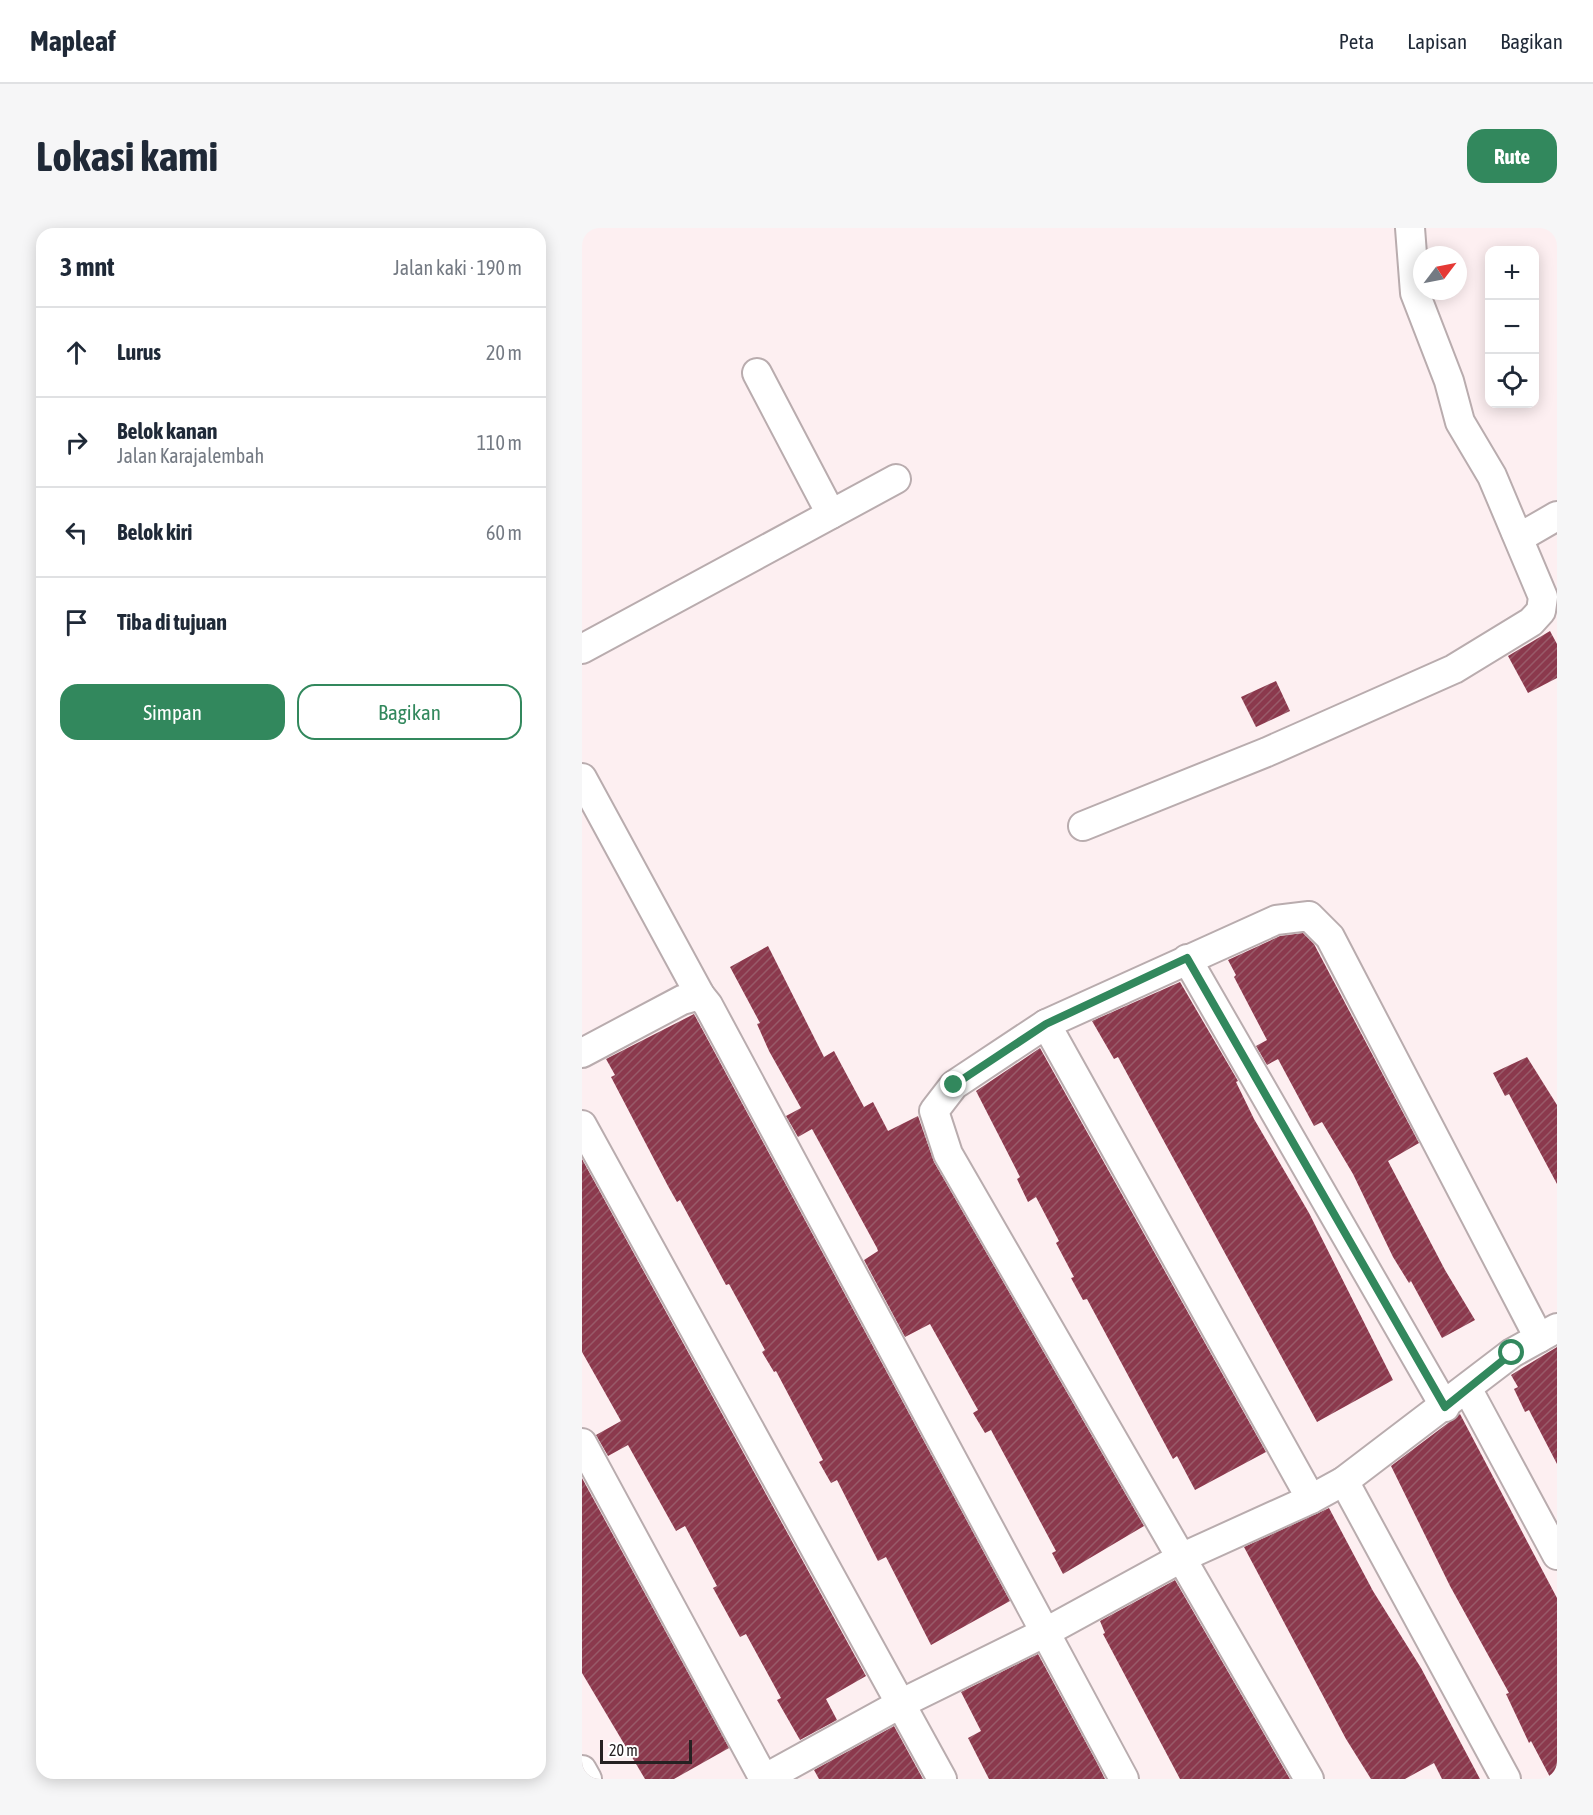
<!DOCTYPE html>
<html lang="id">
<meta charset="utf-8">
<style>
body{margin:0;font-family:"Asap Condensed",sans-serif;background:#f6f6f7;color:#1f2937}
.controls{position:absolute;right:18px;top:18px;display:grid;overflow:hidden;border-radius:12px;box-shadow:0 3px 15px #0003}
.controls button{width:54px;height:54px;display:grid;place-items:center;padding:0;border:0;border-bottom:2px solid #e0e1e3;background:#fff;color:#1f2937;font:30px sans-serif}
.compass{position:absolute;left:831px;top:18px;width:54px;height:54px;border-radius:50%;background:#fff;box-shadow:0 3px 15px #0003;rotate:58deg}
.scale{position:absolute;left:18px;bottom:15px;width:92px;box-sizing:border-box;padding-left:6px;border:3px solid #262122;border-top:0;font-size:16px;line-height:21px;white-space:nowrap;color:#262122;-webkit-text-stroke:4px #fff;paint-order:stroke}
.stop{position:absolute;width:18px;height:18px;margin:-14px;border:4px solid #32885d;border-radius:50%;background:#fff}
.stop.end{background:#32885d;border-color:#fff;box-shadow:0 2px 6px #0008}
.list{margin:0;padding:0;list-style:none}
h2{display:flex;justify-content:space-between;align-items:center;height:78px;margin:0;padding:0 24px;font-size:26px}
h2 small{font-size:20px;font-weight:400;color:#747a83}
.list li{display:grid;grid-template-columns:39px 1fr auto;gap:18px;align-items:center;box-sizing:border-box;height:90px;padding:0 24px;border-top:2px solid #e0e1e3}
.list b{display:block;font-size:22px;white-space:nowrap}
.list p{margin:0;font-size:20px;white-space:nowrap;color:#747a83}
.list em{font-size:20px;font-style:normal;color:#747a83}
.actions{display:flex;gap:12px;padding:18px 24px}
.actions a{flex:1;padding:14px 0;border:2px solid #32885d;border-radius:18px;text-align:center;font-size:21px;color:#32885d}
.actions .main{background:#32885d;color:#fff}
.icon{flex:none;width:33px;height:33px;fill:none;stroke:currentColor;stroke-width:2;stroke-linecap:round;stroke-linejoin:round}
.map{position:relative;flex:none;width:975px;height:1551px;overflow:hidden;border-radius:18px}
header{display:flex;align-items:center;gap:36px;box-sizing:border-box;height:84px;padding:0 30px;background:#fff;border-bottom:2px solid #e0e1e3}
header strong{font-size:28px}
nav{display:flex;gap:33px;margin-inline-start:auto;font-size:21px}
.intro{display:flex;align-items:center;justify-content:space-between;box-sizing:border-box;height:144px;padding:0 36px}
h1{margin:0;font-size:42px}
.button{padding:15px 27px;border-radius:18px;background:#32885d;color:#fff;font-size:21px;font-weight:700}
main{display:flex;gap:36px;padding:0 36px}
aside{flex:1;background:#fff;border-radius:18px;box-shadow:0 3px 15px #0003}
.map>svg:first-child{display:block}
.building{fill:url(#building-hatch)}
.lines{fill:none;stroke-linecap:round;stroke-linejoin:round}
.minor-casing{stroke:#b9acae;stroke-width:32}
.minor{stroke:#fff;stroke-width:28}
.route{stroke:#32885d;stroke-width:8}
</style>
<header>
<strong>Mapleaf</strong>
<nav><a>Peta</a><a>Lapisan</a><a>Bagikan</a></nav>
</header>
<div class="intro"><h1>Lokasi kami</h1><a class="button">Rute</a></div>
<main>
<aside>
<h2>3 mnt<small>Jalan kaki · 190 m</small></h2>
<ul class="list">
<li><svg class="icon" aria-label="ahead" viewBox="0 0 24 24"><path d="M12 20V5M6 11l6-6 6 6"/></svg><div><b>Lurus</b></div><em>20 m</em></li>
<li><svg class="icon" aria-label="right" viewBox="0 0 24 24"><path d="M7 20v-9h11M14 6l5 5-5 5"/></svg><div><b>Belok kanan</b><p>Jalan Karajalembah</p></div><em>110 m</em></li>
<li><svg class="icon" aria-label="left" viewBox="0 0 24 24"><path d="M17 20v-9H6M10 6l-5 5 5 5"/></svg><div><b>Belok kiri</b></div><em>60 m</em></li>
<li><svg class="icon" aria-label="arrive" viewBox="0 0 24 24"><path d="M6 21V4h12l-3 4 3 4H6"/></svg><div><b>Tiba di tujuan</b></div></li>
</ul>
<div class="actions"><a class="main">Simpan</a><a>Bagikan</a></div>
</aside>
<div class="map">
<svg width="975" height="1551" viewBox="0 0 975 1551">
<defs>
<pattern id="building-hatch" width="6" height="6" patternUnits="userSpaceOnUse" patternTransform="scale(1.5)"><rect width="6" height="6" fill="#8b394d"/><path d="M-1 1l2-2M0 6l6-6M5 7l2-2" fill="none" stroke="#985a69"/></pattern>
</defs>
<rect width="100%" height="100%" fill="#fdeff1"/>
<g class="building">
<path d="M968,403l7,13v34l-29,15 -20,-37z"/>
<path d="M694,453l14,30 -34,16 -15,-30z"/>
<path d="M721,705l11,11 105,199 -31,18 57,109 30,50 -33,18 -31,-57 -2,2 -16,-26 -40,-83 -31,-52 -8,4 -36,-67 -11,6 -11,-19 11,-6 -33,-63 2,-2 -8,-15 52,-24z"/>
<path d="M186,718l56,111 10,-6 30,56 9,-5 15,29 30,-15 16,46 210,364 -81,48 -11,-21 4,-2 -31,-58 -34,-63 -6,3 -12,-20 5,-3 -48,-86 -25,13 -41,-77 14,-9 -1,-3 -65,-119 -14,8 -12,-21 15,-8 -32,-57 -12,-27 3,-1 -30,-56z"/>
<path d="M598,754l58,99 -2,1 18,37 55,94 84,167 -76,42 -199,-365 -4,2 -22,-38z"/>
<path d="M112,786l316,587 -79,44 -45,-88 -8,4 -41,-81 -6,3 -12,-21 4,-2 -47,-89 -2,1 -12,-20 3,-2 -36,-66 -3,1 -46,-85 -3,2 -9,-16 -57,-109 4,-2 -9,-16z"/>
<path d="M458,820l226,404 -71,38 -18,-34 -4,3 -86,-160 -4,1 -12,-22 3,-1 -18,-34 3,-2 -23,-44 -8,5 -11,-23 3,-2 -44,-86z"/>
<path d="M945,829l30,48v79l-48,-90 -4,2 -12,-23z"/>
<path d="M0,931l284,517 -40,23 11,21 -37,20 -23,-40 4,-2 -35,-64 -6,3 -27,-49 4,-2 -32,-60 -9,5 -48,-86 -20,11 -12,-21 25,-14 -39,-69z"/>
<path d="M975,1119v117l-28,-54 -4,2 -11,-23 4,-2 -7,-12z"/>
<path d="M878,1186l97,184v181h-6l-20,-38 -2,2 -23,-49 3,-1 -59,-107 -59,-120z"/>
<path d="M0,1250l147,270 -55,31h-29l-63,-106z"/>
<path d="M747,1280l44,83 48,77 59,111h-38l-8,-16 -29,16h-34l-25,-40 -102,-192z"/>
<path d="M593,1352l115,199h-110l-77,-145 2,-1 -5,-12z"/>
<path d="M456,1426l59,109 8,16h-116l-21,-41 13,-7 -20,-39z"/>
<path d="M312,1498l29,53h-104l-5,-9z"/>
</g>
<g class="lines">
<g class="minor-casing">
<g id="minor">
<path d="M175,145l74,141"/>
<path d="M934,304h13l28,-16"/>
<path d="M0,421l314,-170"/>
<path d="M0,550l118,217 8,10 416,774"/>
<path d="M501,598l184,-74 187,-83 77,-47 10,-11 2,-14 -51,-121 -32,-54 -11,-41 -34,-88 -5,-65"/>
<path d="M605,731l258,448"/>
<path d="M464,796l230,-104 33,-4 21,21 209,401"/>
<path d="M0,825l100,-53 18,-5"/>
<path d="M0,897l360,654"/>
<path d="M886,1162l89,165"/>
<path d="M0,1215l182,336"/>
<path d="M762,1253l162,298"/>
<path d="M0,1542l5,9"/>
<path d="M182,1551l138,-76 142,-70 139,-76 128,-58 33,-18 168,-128 45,-25"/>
<path d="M727,1551l-361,-625 -14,-43 20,-26 92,-61 265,475"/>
</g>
</g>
<use href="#minor" class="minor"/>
</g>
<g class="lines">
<path class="route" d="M372,857l92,-61 141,-66 258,449 67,-54"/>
</g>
</svg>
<div class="controls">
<button>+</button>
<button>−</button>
<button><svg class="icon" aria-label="locate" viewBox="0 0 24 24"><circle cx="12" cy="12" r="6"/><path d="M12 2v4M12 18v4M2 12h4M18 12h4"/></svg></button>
</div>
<svg class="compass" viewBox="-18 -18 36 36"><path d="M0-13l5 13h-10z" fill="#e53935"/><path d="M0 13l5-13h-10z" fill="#747a83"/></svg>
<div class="scale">20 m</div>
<div class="stop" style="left:930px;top:1125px"></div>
<div class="stop end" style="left:372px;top:857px"></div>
</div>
</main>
